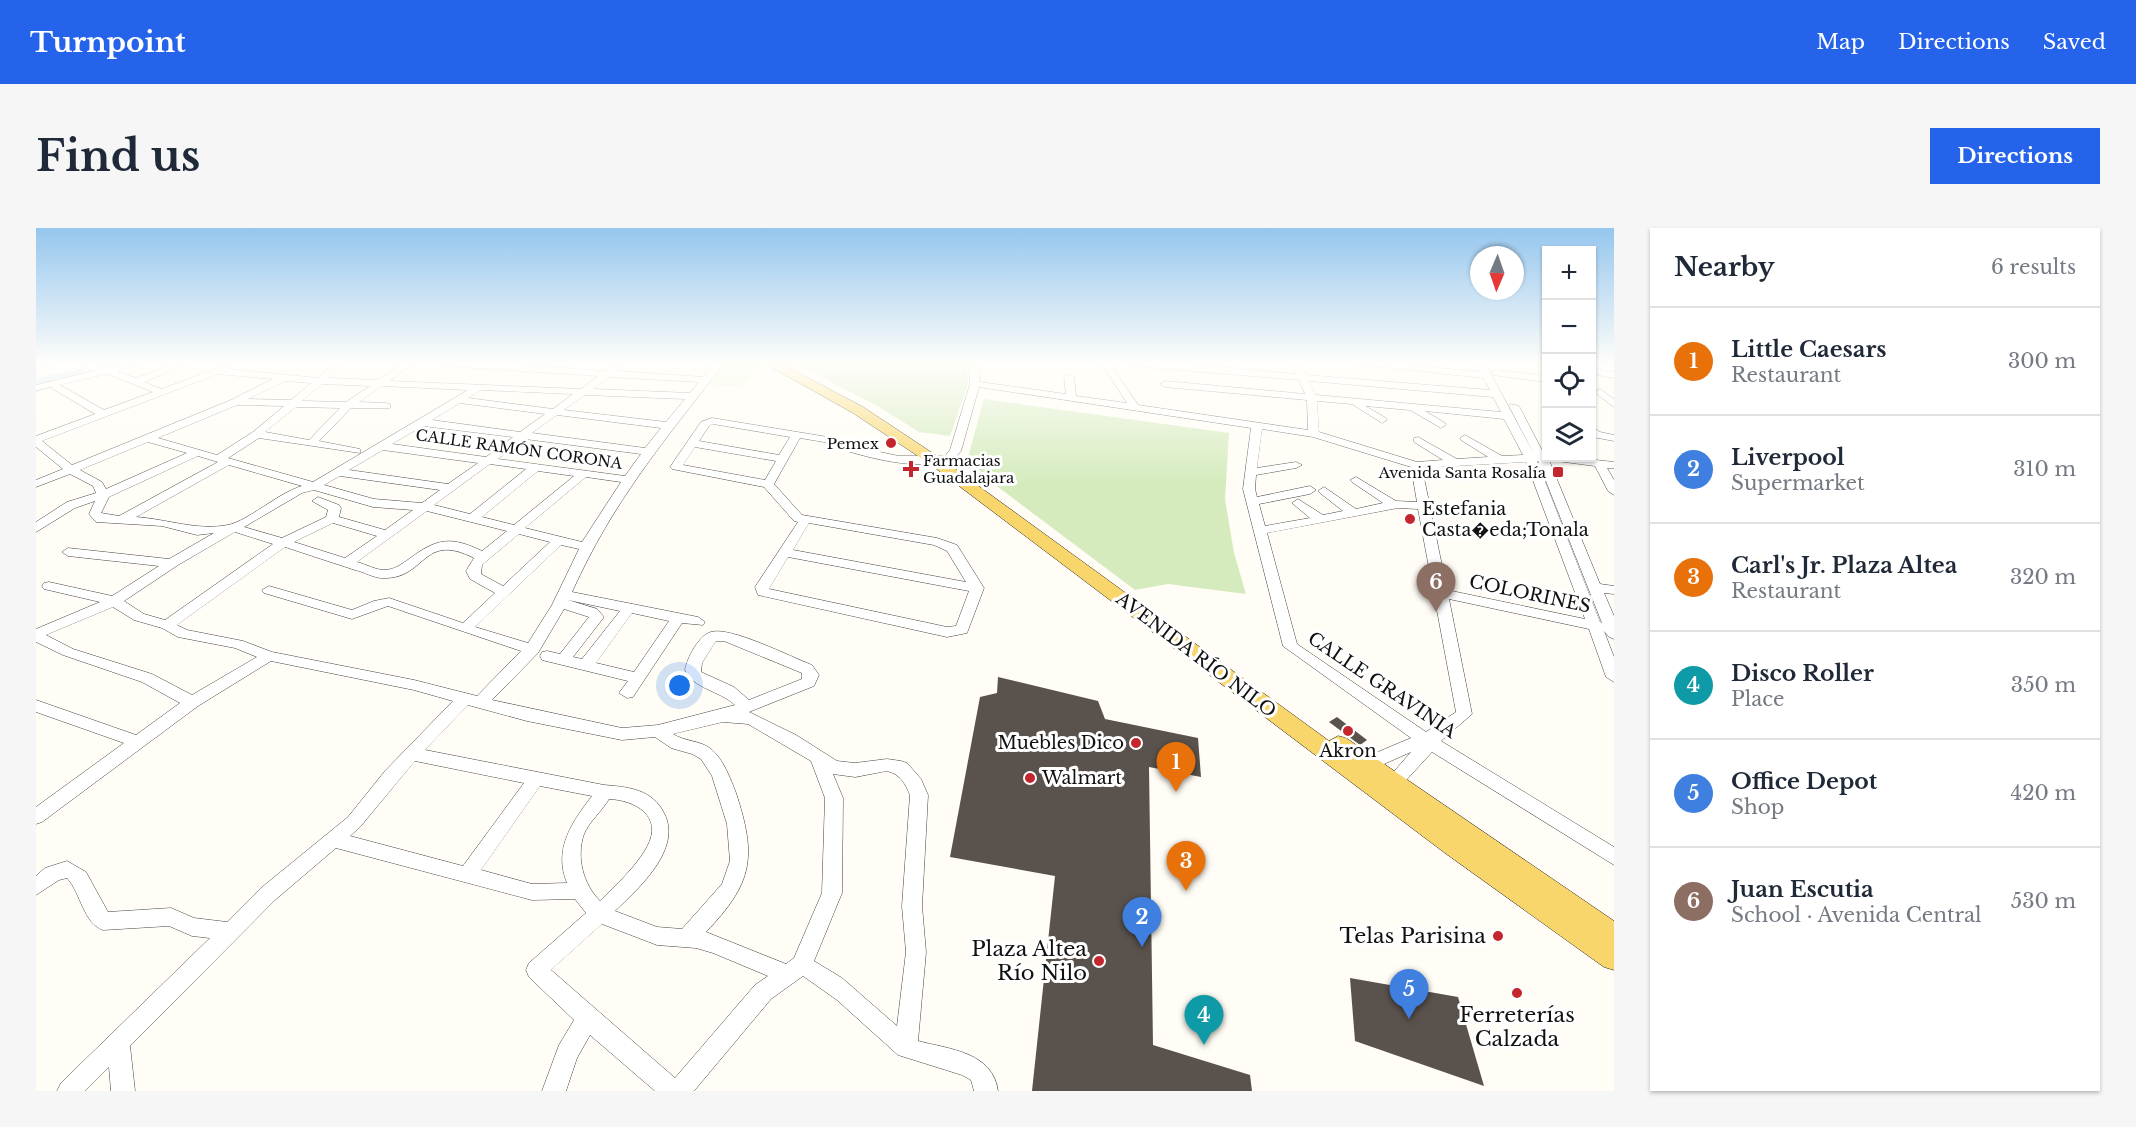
<!DOCTYPE html>
<meta charset="utf-8">
<style>
body{margin:0;font-family:"Libre Baskerville",serif;background:#f6f6f7;color:#1f2937}
.controls{position:absolute;right:18px;top:18px;display:grid;overflow:hidden;border-radius:0px;box-shadow:0 2px 4px #0004}
.controls button{width:54px;height:54px;display:grid;place-items:center;padding:0;border:0;border-bottom:2px solid #e0e1e3;background:#fff;color:#1f2937;font:30px sans-serif}
.compass{position:absolute;left:1434px;top:18px;width:54px;height:54px;border-radius:50%;background:#fff;box-shadow:0 2px 4px #0004;rotate:182deg}
.you{position:absolute;left:644px;top:458px;width:21px;height:21px;margin:-15px;border:4px solid #fff;border-radius:50%;background:#1a73e8;box-shadow:0 0 0 9px #1a73e833}
.badge{display:grid;place-items:center;width:39px;height:39px;border-radius:50%;background:#2563eb;color:#fff;font-size:20px;font-weight:700}
.pin{position:absolute;translate:-50% -50px;filter:drop-shadow(0 2px 3px #0008)}
.pin::after{content:'';position:absolute;top:32px;width:21px;height:18px;background:inherit;clip-path:polygon(0 0,100% 0,50% 100%)}
.list{margin:0;padding:0;list-style:none}
h2{display:flex;justify-content:space-between;align-items:center;height:78px;margin:0;padding:0 24px;font-size:26px}
h2 small{font-size:20px;font-weight:400;color:#747a83}
.list li{display:grid;grid-template-columns:39px 1fr auto;gap:18px;align-items:center;box-sizing:border-box;height:108px;padding:0 24px;border-top:2px solid #e0e1e3}
.list b{display:block;font-size:22px;white-space:nowrap}
.list p{margin:0;font-size:20px;white-space:nowrap;color:#747a83}
.list em{font-size:20px;font-style:normal;color:#747a83}
.icon{flex:none;width:33px;height:33px;fill:none;stroke:currentColor;stroke-width:2;stroke-linecap:round;stroke-linejoin:round}
.map{position:relative;flex:none;width:1578px;height:863px;overflow:hidden;border-radius:0px}
header{display:flex;align-items:center;gap:36px;box-sizing:border-box;height:84px;padding:0 30px;background:#2563eb;color:#fff}
header strong{font-size:28px}
nav{display:flex;gap:33px;margin-inline-start:auto;font-size:21px}
.intro{display:flex;align-items:center;justify-content:space-between;box-sizing:border-box;height:144px;padding:0 36px}
h1{margin:0;font-size:42px}
.button{padding:15px 27px;border-radius:0px;background:#2563eb;color:#fff;font-size:21px;font-weight:700}
main{display:flex;gap:36px;padding:0 36px}
aside{flex:1;background:#fff;border-radius:0px;box-shadow:0 2px 4px #0004}
.map>svg:first-child{display:block}
.green{fill:#d5ebbd}
.pitch{fill:#e6f2cf}
.lines{fill:none;stroke-linecap:round;stroke-linejoin:round}
.river{fill:#b9e0f7;fill-rule:evenodd}
.building{fill:#5a524d}
.minor-casing{stroke:#444;stroke-width:1}
.major-casing{stroke:#222;stroke-width:1}
.minor{fill:#fff;fill-rule:evenodd}
.major{fill:#f9d66b;fill-rule:evenodd}
.poi-dot{fill:#c4262e;stroke:#fff;stroke-width:2}
.labels{text-anchor:middle;dominant-baseline:central;stroke-width:6;stroke-linejoin:round;paint-order:stroke}
.far-poi-label{font-size:15px;fill:#111;stroke:#fff;text-anchor:end}
.far-street-label{font-size:15px;fill:#111;stroke:#fff}
.poi-label{font-size:18px;fill:#111;stroke:#fff;text-anchor:start}
.street-label{font-size:18px;fill:#111;stroke:#fff}
.near-poi-label{font-size:21px;fill:#111;stroke:#fff;text-anchor:end}
</style>
<header>
<strong>Turnpoint</strong>
<nav><a>Map</a><a>Directions</a><a>Saved</a></nav>
</header>
<div class="intro"><h1>Find us</h1><a class="button">Directions</a></div>
<main>
<div class="map">
<svg width="1578" height="863" viewBox="0 0 1578 863">
<rect width="100%" height="100%" fill="#fffdf5"/>
<g class="green">
<path d="M758,135h172l2,21 -18,52 -31,-4 -38,-24z"/>
<path d="M948,171l245,34 -4,66 9,54 12,41 -78,-10 -33,6 -149,-112 -18,-21z"/>
</g>
<path class="pitch" d="M689,135l34,2 -18,22 -34,-3z"/>
<g class="lines">
<g class="river">
<path d="M86,135l-15,7 -6,-3 5,-4z"/>
<path d="M45,141l6,3 -2,2 -49,10v-6z"/>
</g>
</g>
<g class="building">
<path d="M962,449l100,24 7,18 93,19 3,39 -52,-10 4,278 97,30 2,16h-220l23,-215 -105,-19 30,-160 17,-4z"/>
<path d="M1301,489l30,23 -7,5 -31,-23z"/>
<path d="M1314,750l108,19 26,89 -129,-45z"/>
</g>
<g class="lines">
<g class="minor-casing">
<g id="minor">
<path d="M2,135h17l-19,7v-6z"/>
<path d="M49,135c8,0 14,5 23,4 11,-1 21,-4 33,-4l-24,8 19,7 41,-15h14l-47,19 18,7 63,-24 3,1 1,3 89,9 17,-15h10l-16,15 49,2 25,-17h11l-24,18 191,8 17,-13 -154,-10 -4,-3h55l110,8 10,-8h11l-9,8 86,6 12,-14h9c-61,80 -110,136 -152,229l126,25 7,5 -2,3 -21,-2 -49,74 -6,1 -8,-5 9,-12 -86,-21 -2,-4 2,-4 5,-1 13,3 29,-37 -25,-8 -26,44 -46,47 130,28 36,-3 77,-20c-15,-14 -43,-17 -50,-35 2,-12 14,-35 26,-38 19,-6 80,25 101,33l7,10 -5,11 -65,26 47,23 41,26 18,2 32,-4 14,2 6,2 14,16 7,16 -6,111 4,46 -8,89c31,8 75,11 80,50h-24l-3,-11 -9,-5 -64,-20 -61,-55 -34,-24 -32,23 -77,92h-39l-65,-56 -13,23 -11,33h-24l17,-46 15,-25 -45,-43 -3,-7 3,-7 57,-50 -11,-14 -43,1 -196,-52 -61,52 -145,146 5,45h-24l-2,-24 -24,24h-28l4,-8 149,-145 -18,-2 -23,-10 -66,4c-20,-7 -22,-37 -36,-52l-8,2 -23,15v-19l9,-8 22,-7 19,11 22,40 63,-4 23,10 33,4 34,-34 87,-71 37,-46 68,-70 -39,-11 -143,-29 -73,45 -156,116 -6,2v-17l88,-64 -88,-31v-12l100,35 44,-32 -38,-21 -79,-27 -27,-13v-13l64,-27 -56,-13 -2,-3 2,-3 5,-1 63,14 47,-30 -91,-10 -6,-4 6,-4 101,11 45,-26 -17,2 -35,-9 -66,-4 -7,-8 6,-13 -20,7 -39,24v-10l31,-20 29,-9 -3,-7 -23,-12 -34,13v-7l27,-11 -27,-22v-11l59,-22 -45,-27 -14,4v-6l58,-14 -6,-2zM70,146h2l45,18 -49,18 -44,-25zM182,146l55,5 -42,21 -159,65 -30,-24zM573,149l90,5 -9,11 -97,-4zM250,153l25,2 -20,17 -43,-1zM286,156l48,2 -24,16 -44,-1zM346,158l86,4 -155,92 -85,-24 31,-20 101,15v-4l-41,-8 32,-33h39v-4l-4,-1 -27,-1zM445,162l92,4 -20,15 -85,-11zM549,167l100,4 -19,23 -102,-12zM424,175l85,11 -25,18 -88,-12zM201,177l47,1 -31,26 -36,23 -59,-17zM260,179l44,1 -31,32 -44,-8zM521,187l104,13 -16,20 -113,-15zM387,198l90,11 -27,20 -94,-13zM489,211l116,15 -16,22 -127,-17zM112,214l39,11 -81,36 -4,-7 -22,-12zM347,222l95,13 -30,21 -99,-14zM162,228l20,6 -99,54 -18,-3 8,-16zM454,236l36,5 -56,45 -36,-9zM193,237l73,21c-24,7 -54,35 -74,39 -31,6 -61,-6 -92,-8zM502,243l36,5 -60,49 -32,-8zM304,248l100,14 -18,13 -48,-4 -50,-14zM550,249l35,5 -39,60 -57,-14zM278,262l59,17 40,3 -28,20 -46,-13 2,-9 -2,-3 -21,-8 -6,4 16,9 -2,7 -44,21 -38,-11 58,-34zM391,283l80,20 -25,20c-31,-15 -45,-13 -73,8 -7,5 -15,11 -25,11 -8,0 -19,-6 -27,-8zM297,295l44,13 -32,22 -51,-16zM199,304l38,12 -108,76 -21,-6 -20,-13 54,-36zM483,306l31,8 -47,44 -22,-12 1,-9zM525,317l18,4 -27,56 -24,38 -53,-16zM249,319c23,8 47,15 70,23 9,2 19,8 27,8 45,2 39,-47 92,-20l-8,13 4,8 25,14 -32,30 -74,-25 -15,3 -22,9 -83,-24 -7,4 2,3 88,26 36,-13 133,45 -44,45 -63,-16 -142,-28 -29,-11 -56,-11 -10,-5zM532,372l52,11 -38,48 -9,-2 31,-40 -7,-8zM77,379l21,13 28,8 16,9 57,11 22,9 -65,38 -40,-21 -79,-25 -27,-14zM596,385l37,8 -35,51 -38,-9zM680,413h8l78,32v6l-53,21 -15,-13 -33,-15 1,-9zM432,477l59,16 95,19 33,-3 16,11 21,6 9,5 11,17 15,48 3,37 -8,23 -40,45 -25,-2 -42,-16c23,-22 68,-62 49,-98 -12,-24 -36,-26 -60,-28l-179,-35zM687,494l25,2 63,37 14,37 -3,95 -28,65 -8,6 -80,-32c47,-49 51,-75 30,-139 -6,-15 -12,-33 -25,-44 -11,-9 -26,-7 -38,-15zM379,533l109,22 -61,83 -113,-30 10,-9zM851,543c13,3 18,12 23,24l-8,111 4,46 -9,74 -55,-48 -28,-17 28,-68 1,-95 -10,-24 22,3zM504,558l52,10c-20,26 -39,53 -25,87l-35,1 -51,-14zM573,571c26,1 55,17 38,48 -11,20 -31,38 -47,54 -17,-17 -24,-44 -16,-67 5,-12 18,-23 25,-35zM566,696l55,21 39,3 17,5 55,23 -13,9 -80,93 -124,-108z"/>
<path d="M933,135h10l1,19 86,12 -2,-17 5,-3 5,3 2,19 51,7 -26,-40h9l28,42 170,25 -1,-30 -142,-13 -5,-3 5,-3 140,13 -6,-14 -166,-14 -4,-3h43l124,11 -4,-11h9l5,12 184,15 -7,-12 -138,-15h42l93,9 -4,-9h9l49,91 -25,-48 1,-2 9,2 27,52h32l36,4v6h-7l7,12v15l-6,-4 -13,-25 -46,-6 51,124 14,2v8l-10,-1 10,23v23l-5,-2 -5,-6 10,26v25l-8,-5 -17,-48 -140,-30 23,115 -31,27 173,106v18l-182,-113 -33,36 -6,2 -6,-2 -3,-5 27,-31 -45,20 -6,1 -6,-1 -3,-5 3,-5 57,-24 -128,-92 -40,-157 8,-61 -272,-41 -18,64 -9,10c-35,8 -71,0 -105,-10v-4l4,-1 48,10h46l5,-6 20,-66zM1273,153l184,16 8,15 -185,-17zM1281,173l35,3 30,19 5,-3 -1,-2 -21,-12 45,4 31,18 5,-3 -1,-2 -20,-12 79,8 19,36 -21,1 -37,-21 -5,3 1,2 27,17 -31,2 -39,-22 -4,1v4l29,18 -26,2 -98,-30zM1226,201l51,8 98,30 6,35 -21,-1 -40,-24 -6,3 2,2 31,21 -27,6 -32,-22 -6,4 2,2 23,18 -20,4 -25,-16 -6,4 18,15 -45,8 -6,-22 51,-10 6,-4 -6,-4 -53,11 -2,-8 1,-14 40,-7 6,-3 -6,-3 -39,6zM1501,233h1l64,162 -2,-1zM1490,234l59,157 -138,-29 -25,-122zM1362,280l20,1 38,203 -30,20 -129,-88 -30,-111z"/>
<path d="M1556,140l22,4v6l-22,-4z"/>
<path d="M1460,142l50,6v6l-53,-7 -2,-2z"/>
<path d="M1564,161l14,10v8l-17,-13 -2,-2z"/>
<path d="M676,190l128,21 1,2 -5,3 -36,-6 -26,46 28,31 135,23 20,7 27,43 -17,45 -20,4 -189,-42 -3,-8 43,-65 -4,-1 -30,-34 -92,-18 -2,-2 31,-45zM677,196l77,13 -11,18 -80,-14 10,-15zM659,219l81,14 -11,19 -82,-15zM773,295l125,22 13,6 19,31 -173,-32zM752,329l181,34 -13,35 -9,1 -178,-38z"/>
<path d="M1556,199l8,5 14,3v6l-21,-4z"/>
</g>
</g>
<g class="major-casing">
<path id="major" d="M728,135h16l83,44 77,51 389,283 9,-5 8,2 268,183v49l-10,-3 -159,-114 -515,-389 -77,-51z"/>
</g>
<use href="#minor" class="minor"/>
<use href="#major" class="major"/>
</g>
<linearGradient id="sky" x2="0" y2="1"><stop stop-color="#95c6ee"/><stop offset="0.53" stop-color="#fffefa"/><stop offset="1" stop-color="#fffefa" stop-opacity="0"/></linearGradient>
<rect width="1578" height="256" fill="url(#sky)"/>
<g class="poi-dot">
<circle cx="855" cy="215" r="6"/>
<path d="M872 232h6v6h6v6h-6v6h-6v-6h-6v-6h6z"/>
<rect x="1516" y="238" width="12" height="12" rx="3"/>
<circle cx="1374" cy="291" r="6"/>
<circle cx="1312" cy="503" r="6"/>
<circle cx="1100" cy="515" r="6"/>
<circle cx="994" cy="550" r="6"/>
<circle cx="1462" cy="708" r="6"/>
<circle cx="1063" cy="733" r="6"/>
<circle cx="1481" cy="765" r="6"/>
</g>
<g class="labels">
<g class="far-poi-label">
<text x="843" y="215">Pemex</text>
<text x="887" y="232" text-anchor="start">Farmacias<tspan x="887" dy="17">Guadalajara</tspan></text>
<text x="1510" y="244">Avenida Santa Rosalía</text>
</g>
<g class="far-street-label">
<text transform="translate(483 221) rotate(8)">CALLE RAMÓN CORONA</text>
</g>
<g class="poi-label">
<text x="1386" y="281">Estefania<tspan x="1386" dy="21">Casta�eda;Tonala</tspan></text>
<text x="1088" y="515" text-anchor="end">Muebles Dico</text>
<text x="1312" y="523" text-anchor="middle">Akron</text>
<text x="1006" y="550">Walmart</text>
</g>
<g class="street-label">
<text transform="translate(1494 366) rotate(12)">COLORINES</text>
<text transform="translate(1160 427) rotate(37)">AVENIDA RÍO NILO</text>
<text transform="translate(1346 457) rotate(34)">CALLE GRAVINIA</text>
</g>
<g class="near-poi-label">
<text x="1450" y="708">Telas Parisina</text>
<text x="1051" y="721">Plaza Altea<tspan x="1051" dy="24">Río Nilo</tspan></text>
<text x="1481" y="787" text-anchor="middle">Ferreterías<tspan x="1481" dy="24">Calzada</tspan></text>
</g>
</g>
</svg>
<div class="controls">
<button>+</button>
<button>−</button>
<button><svg class="icon" aria-label="locate" viewBox="0 0 24 24"><circle cx="12" cy="12" r="6"/><path d="M12 2v4M12 18v4M2 12h4M18 12h4"/></svg></button>
<button><svg class="icon" aria-label="layers" viewBox="0 0 24 24"><path d="M12 4l9 5-9 5-9-5zM3 14l9 5 9-5"/></svg></button>
</div>
<svg class="compass" viewBox="-18 -18 36 36"><path d="M0-13l5 13h-10z" fill="#e53935"/><path d="M0 13l5-13h-10z" fill="#747a83"/></svg>
<div class="you"></div>
<div class="pin badge" style="left:1140px;top:564px;background:#e8710a">1</div>
<div class="pin badge" style="left:1106px;top:719px;background:#3f7fe0">2</div>
<div class="pin badge" style="left:1150px;top:663px;background:#e8710a">3</div>
<div class="pin badge" style="left:1168px;top:817px;background:#0f9aa8">4</div>
<div class="pin badge" style="left:1373px;top:791px;background:#3f7fe0">5</div>
<div class="pin badge" style="left:1400px;top:384px;background:#8d6e63">6</div>
</div>
<aside>
<h2>Nearby<small>6 results</small></h2>
<ul class="list">
<li><span class="badge" style="background:#e8710a">1</span><div><b>Little Caesars</b><p>Restaurant</p></div><em>300 m</em></li>
<li><span class="badge" style="background:#3f7fe0">2</span><div><b>Liverpool</b><p>Supermarket</p></div><em>310 m</em></li>
<li><span class="badge" style="background:#e8710a">3</span><div><b>Carl's Jr. Plaza Altea</b><p>Restaurant</p></div><em>320 m</em></li>
<li><span class="badge" style="background:#0f9aa8">4</span><div><b>Disco Roller</b><p>Place</p></div><em>350 m</em></li>
<li><span class="badge" style="background:#3f7fe0">5</span><div><b>Office Depot</b><p>Shop</p></div><em>420 m</em></li>
<li><span class="badge" style="background:#8d6e63">6</span><div><b>Juan Escutia</b><p>School · Avenida Central</p></div><em>530 m</em></li>
</ul>
</aside>
</main>
